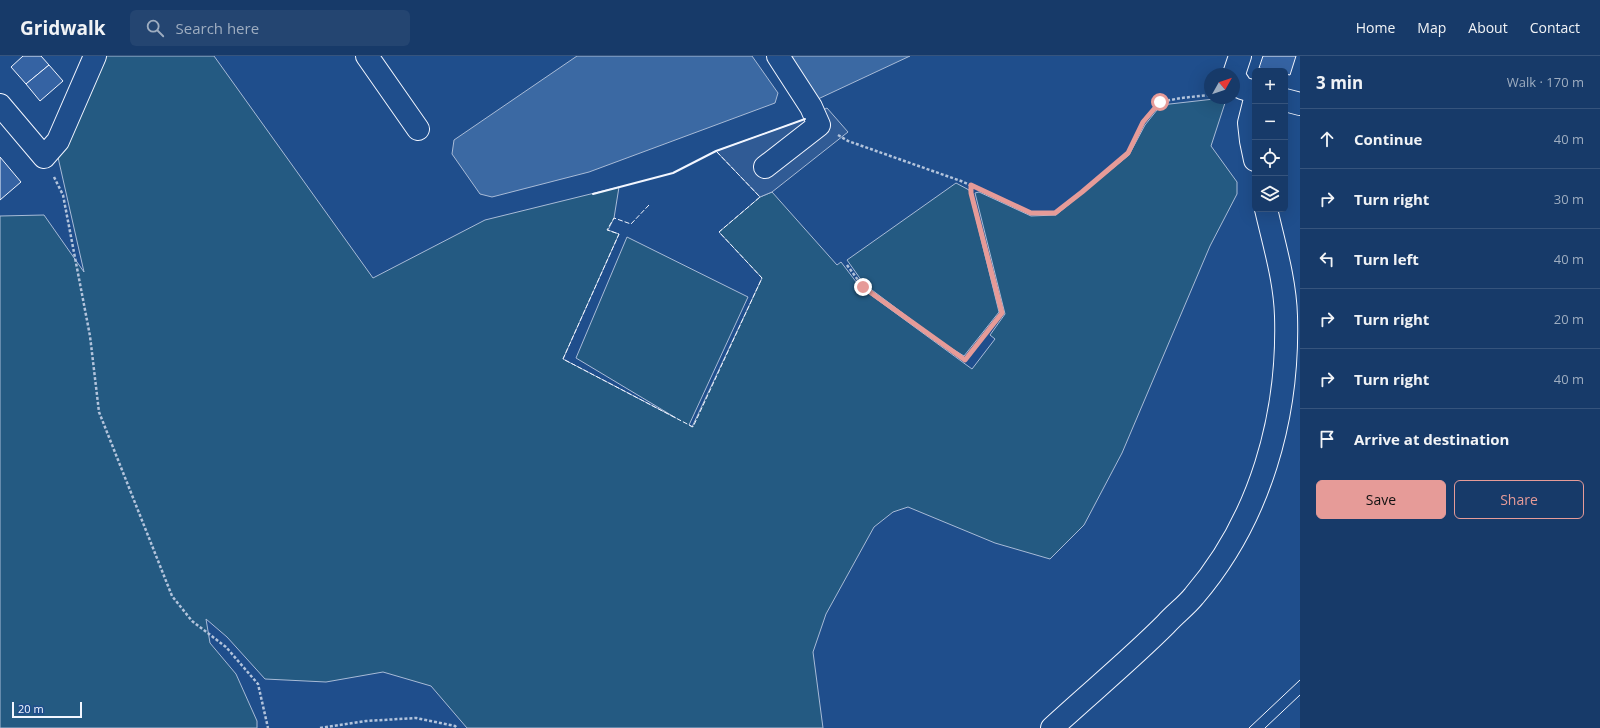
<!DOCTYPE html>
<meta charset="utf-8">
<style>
body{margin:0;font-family:"Open Sans",sans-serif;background:#244571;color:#f1f3f6}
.controls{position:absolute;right:12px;top:12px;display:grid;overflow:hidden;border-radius:6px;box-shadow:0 4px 16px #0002}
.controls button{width:36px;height:36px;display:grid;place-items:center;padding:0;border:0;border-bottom:1px solid #36547d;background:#173a69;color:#f1f3f6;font:20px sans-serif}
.compass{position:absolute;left:1204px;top:12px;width:36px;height:36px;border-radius:50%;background:#173a69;box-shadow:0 4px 16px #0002;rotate:50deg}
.scale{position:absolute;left:12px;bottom:10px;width:70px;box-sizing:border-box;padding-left:4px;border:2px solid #f2f6ff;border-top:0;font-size:11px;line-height:14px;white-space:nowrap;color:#f2f6ff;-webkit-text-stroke:3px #1f4e8c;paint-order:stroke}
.stop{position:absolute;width:12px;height:12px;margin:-9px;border:3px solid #e69b98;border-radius:50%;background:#fff}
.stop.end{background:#e69b98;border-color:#fff;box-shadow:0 1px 4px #0008}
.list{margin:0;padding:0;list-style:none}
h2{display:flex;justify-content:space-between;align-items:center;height:52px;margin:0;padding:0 16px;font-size:17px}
h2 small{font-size:13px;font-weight:400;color:#9eadc0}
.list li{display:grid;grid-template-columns:26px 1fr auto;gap:12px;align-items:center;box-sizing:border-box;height:60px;padding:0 16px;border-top:1px solid #36547d}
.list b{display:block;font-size:15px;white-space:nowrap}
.list em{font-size:13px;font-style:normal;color:#9eadc0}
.actions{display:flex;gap:8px;padding:12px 16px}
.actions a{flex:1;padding:9px 0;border:1px solid #e69b98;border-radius:6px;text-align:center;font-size:14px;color:#e69b98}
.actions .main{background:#e69b98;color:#111}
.icon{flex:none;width:22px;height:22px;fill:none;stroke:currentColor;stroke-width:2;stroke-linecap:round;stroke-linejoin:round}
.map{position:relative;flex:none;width:1300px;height:672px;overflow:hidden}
header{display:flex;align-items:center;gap:24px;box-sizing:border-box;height:56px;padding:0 20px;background:#173a69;border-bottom:1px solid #36547d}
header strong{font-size:19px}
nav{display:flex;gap:22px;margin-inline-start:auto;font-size:14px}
.search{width:280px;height:36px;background:#244571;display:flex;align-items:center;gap:10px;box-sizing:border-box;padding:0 14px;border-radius:6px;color:#9eadc0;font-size:15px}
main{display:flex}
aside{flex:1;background:#173a69}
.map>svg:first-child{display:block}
.green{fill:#245a82;stroke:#a8bbd7}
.parking{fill:#305b95;stroke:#a8bbd7}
.water{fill:#3b69a3;stroke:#a8bbd7}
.building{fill:#3563a3;stroke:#f2f6ff}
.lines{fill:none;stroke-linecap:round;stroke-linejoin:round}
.minor-casing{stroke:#f2f6ff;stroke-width:24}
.path{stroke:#b3c4dc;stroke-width:2.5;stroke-dasharray:3 2;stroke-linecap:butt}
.minor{stroke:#1f4e8c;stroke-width:22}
.tram{stroke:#f2f6ff;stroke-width:1}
.fence{stroke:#f2f6ff;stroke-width:1;stroke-dasharray:5 2;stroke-linecap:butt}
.wall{stroke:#f2f6ff;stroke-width:2}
.route{stroke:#e69b98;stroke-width:5}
</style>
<header>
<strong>Gridwalk</strong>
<div class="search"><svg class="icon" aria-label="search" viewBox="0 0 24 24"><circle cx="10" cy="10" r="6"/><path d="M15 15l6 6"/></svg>Search here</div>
<nav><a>Home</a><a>Map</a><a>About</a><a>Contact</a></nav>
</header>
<main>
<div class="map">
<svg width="1300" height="672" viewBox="0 0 1300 672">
<rect width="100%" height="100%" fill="#1f4e8c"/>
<g class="green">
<path d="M99,0h115l159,222 112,-58 134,-33 -5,31 -6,12 11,4 -56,125 113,59 -100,-60 51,-121 121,60 -59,128 3,2 70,-149 -43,-46 41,-35 12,-5 65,73 4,-3 19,25 112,82 23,-30 -5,-4 15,-21 -30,-121 4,-1 52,24 25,-1 73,-60 16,-30 16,-20 62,-7 2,5 -14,43 26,36v12l-27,52 -88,207 -38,72 -34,34 -55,-16 -87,-36 -15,5 -19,15 -48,87 -13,38 10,76h-356l-36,-42 -48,-14 -57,10 -61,-3 -38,-42 -21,-18 4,24 26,31 21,47v7h-257v-512l44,-1 40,57 -27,-119z"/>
<path d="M956,127l13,7 30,122 -35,44 -23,-14 -77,-58 -17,-24z"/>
</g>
<path class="parking" d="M827,52l21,24 -76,60 -12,5 -44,-46 89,-32z"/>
<g class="water">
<path d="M577,0h175l26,37 -3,10 -186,69 -97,25 -12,-3 -28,-40 2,-14z"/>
<path d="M792,0h118l-92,43 -20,-30z"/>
</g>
<g class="building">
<path d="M23,0h18l8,9 -23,19 -15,-17z"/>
<path d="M1263,0h33l-6,19 -5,-1v-3h-12l-14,-3z"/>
<path d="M49,9l14,16 -23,20 -14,-17z"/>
<path d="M0,101l21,25 -21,18z"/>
</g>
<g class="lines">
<g class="minor-casing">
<g id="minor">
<path d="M367,0l51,73"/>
<path d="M1234,18l6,-18"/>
<path d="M1234,20l8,12 13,4"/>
<path d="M1255,43l-6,24 2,18 4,19"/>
<path d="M1285,44l15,4"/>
<path d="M0,49l44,52 14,-16 37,-85"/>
<path d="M765,111l54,-42 -8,-18 -33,-51"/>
<path d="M1052,672c38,-35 78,-68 114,-104 9,-10 20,-18 28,-28 66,-77 95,-179 92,-280 -1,-36 -12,-72 -20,-107"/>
</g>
</g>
<g class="path">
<path d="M838,79l10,6 113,40 70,32h24l27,-21 46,-39 15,-31 17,-20 21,-4 29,-3"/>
<path d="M54,121l9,18 27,141 9,76 73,184 20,25 34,26 32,37 10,44"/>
<path d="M847,209l16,22 102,73 37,-47 -31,-120v-8"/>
<path d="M320,672l46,-7 50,-3 39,8 2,2"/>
</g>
<use href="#minor" class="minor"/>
<g class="tram">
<path d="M1249,672l51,-48"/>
<path d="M1265,672l35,-33"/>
</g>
<path class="fence" d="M649,149l-18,19 -17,-6 -7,12 12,4 -56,125 130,68 69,-149 -43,-46 41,-35 -44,-46"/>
<path class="wall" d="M593,138l80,-21 43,-22 89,-32"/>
</g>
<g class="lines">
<path class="route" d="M863,231l102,73 37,-47 -31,-120v-8l60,28h24l27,-21 46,-39 15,-31 17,-20"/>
</g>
</svg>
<div class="controls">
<button>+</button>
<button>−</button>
<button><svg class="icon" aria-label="locate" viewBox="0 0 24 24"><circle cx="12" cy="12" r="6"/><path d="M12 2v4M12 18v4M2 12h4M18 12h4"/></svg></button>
<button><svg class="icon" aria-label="layers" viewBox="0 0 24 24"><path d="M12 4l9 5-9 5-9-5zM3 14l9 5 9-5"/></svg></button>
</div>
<svg class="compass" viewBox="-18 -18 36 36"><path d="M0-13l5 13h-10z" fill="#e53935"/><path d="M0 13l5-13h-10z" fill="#9eadc0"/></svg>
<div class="scale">20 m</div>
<div class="stop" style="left:1160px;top:46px"></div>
<div class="stop end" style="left:863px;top:231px"></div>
</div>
<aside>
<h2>3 min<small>Walk · 170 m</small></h2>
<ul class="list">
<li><svg class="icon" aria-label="ahead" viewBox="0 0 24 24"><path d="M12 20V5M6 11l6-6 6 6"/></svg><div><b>Continue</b></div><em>40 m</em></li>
<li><svg class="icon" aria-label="right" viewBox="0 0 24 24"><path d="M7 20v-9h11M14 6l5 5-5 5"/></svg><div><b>Turn right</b></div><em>30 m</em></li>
<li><svg class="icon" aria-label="left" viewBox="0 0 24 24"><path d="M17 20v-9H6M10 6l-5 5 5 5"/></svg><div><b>Turn left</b></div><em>40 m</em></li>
<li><svg class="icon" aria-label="right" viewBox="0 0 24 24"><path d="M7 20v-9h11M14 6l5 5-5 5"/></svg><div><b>Turn right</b></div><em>20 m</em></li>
<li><svg class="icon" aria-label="right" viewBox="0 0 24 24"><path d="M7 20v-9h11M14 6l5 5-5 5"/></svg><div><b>Turn right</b></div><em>40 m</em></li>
<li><svg class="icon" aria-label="arrive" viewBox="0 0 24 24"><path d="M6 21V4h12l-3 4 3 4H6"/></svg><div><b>Arrive at destination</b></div></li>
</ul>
<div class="actions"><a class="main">Save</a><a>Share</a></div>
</aside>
</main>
